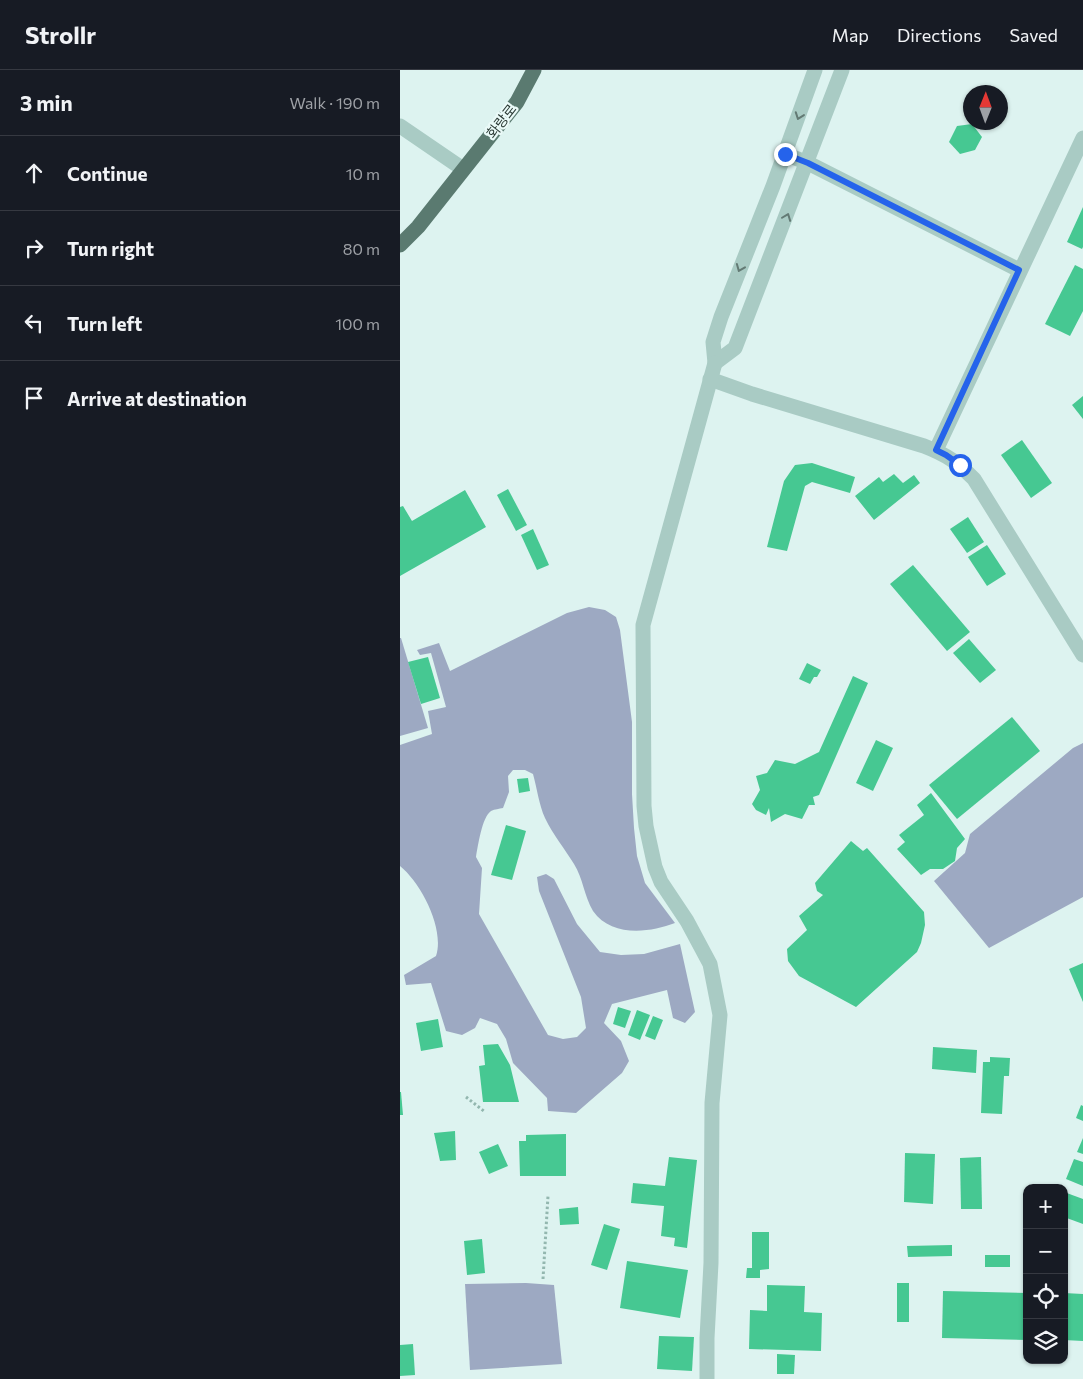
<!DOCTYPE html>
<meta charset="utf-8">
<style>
body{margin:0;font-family:Commissioner,"Noto Sans KR",sans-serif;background:#242831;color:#f1f3f6}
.controls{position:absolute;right:15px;bottom:15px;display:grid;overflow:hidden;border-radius:10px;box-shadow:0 1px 4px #0004}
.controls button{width:45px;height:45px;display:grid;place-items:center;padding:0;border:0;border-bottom:1px solid #363941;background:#171b24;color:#f1f3f6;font:25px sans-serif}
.compass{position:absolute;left:563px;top:15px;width:45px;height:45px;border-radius:50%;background:#171b24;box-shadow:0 1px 4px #0004;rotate:1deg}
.stop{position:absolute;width:15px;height:15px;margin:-11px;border:4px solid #2563eb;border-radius:50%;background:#fff}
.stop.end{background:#2563eb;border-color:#fff;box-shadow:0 1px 5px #0008}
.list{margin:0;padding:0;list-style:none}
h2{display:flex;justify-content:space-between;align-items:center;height:65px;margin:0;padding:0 20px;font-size:21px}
h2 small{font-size:16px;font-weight:400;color:#9ea1a6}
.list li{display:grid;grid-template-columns:32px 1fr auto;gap:15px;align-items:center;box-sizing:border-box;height:75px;padding:0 20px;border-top:1px solid #363941}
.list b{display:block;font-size:19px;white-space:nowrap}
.list em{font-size:16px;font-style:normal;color:#9ea1a6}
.icon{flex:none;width:28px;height:28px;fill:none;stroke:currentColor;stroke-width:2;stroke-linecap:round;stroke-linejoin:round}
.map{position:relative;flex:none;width:683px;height:1309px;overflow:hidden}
header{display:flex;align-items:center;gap:30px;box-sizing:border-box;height:70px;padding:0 25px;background:#171b24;border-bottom:1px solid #363941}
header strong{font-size:24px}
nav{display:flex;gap:28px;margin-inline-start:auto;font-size:18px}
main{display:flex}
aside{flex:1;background:#171b24}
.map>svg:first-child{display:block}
.green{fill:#9da9c2}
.building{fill:#46c892}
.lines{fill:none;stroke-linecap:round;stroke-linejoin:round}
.path{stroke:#93b7af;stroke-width:3;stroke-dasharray:2.5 2.5;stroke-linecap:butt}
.minor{stroke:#a9cbc4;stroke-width:15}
.major{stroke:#5a7a70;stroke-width:15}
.oneway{stroke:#637a74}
.route{stroke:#2563eb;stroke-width:6}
.labels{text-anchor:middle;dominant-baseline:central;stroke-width:4.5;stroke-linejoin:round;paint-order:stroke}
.street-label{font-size:14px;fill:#293833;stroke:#eafaf8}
</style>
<header>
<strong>Strollr</strong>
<nav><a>Map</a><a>Directions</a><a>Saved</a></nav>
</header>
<main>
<aside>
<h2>3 min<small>Walk · 190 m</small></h2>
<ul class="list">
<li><svg class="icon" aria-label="ahead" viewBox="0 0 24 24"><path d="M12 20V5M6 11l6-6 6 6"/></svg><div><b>Continue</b></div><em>10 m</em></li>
<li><svg class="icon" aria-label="right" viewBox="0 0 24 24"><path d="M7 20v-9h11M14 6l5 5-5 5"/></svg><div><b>Turn right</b></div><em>80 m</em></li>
<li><svg class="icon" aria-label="left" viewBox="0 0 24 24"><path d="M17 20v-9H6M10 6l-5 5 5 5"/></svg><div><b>Turn left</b></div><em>100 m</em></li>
<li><svg class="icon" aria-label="arrive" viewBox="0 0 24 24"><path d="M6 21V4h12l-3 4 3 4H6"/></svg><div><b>Arrive at destination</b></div></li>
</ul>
</aside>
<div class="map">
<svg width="683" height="1309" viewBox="0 0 683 1309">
<rect width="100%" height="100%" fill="#ddf3f0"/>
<g class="green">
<path d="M189,537l16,3 11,7 4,13 12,92v72l2,34 3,28 8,27 30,40c-26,10 -64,14 -82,-12 -9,-15 -10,-33 -19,-47 -9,-15 -21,-29 -29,-46 -6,-13 -8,-30 -12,-44l-8,-4h-12l-5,6 1,16 -6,16c-4,1 -8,1 -12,3 -9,6 -13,35 -15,46l6,11 -3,46 69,121 15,4 14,-2 9,-9 -5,-31 -42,-106 -2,-14 9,-3 8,5 23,45 23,28 21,3 23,-1 36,-10 15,68 -10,11 -12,-5 -6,-28 -55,14 -8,19 17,18 8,20 -7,12 -46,40 -28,-2 -1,-13 -34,-35 -7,-24 -9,-15 -17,-6 -5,10 -13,7 -16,-4 -15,-48 -25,2 -2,-10 32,-19c9,-27 -15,-73 -36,-90v-121l32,-11 -4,-23 18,-4 -15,-54 -11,2 -3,-5 22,-7 11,28 117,-58z"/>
<path d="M0,568h1l27,90 -28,8z"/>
<path d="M683,673v154l-94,51 -55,-67 31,-28 5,-19 103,-86z"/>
<path d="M126,1213l28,2 8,79 -92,6 -5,-86z"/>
</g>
<g class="building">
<path d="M572,54l10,13 -7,13 -15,4 -11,-12 8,-16z"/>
<path d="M683,137v40l-1,2 -15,-7z"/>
<path d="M675,195l8,4v42l-13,25 -25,-12z"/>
<path d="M683,326v23l-11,-14z"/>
<path d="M622,370l30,43 -21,15 -30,-43z"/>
<path d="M412,393l43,14 -5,16 -38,-11 -7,4 -18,65 -20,-4 17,-66 11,-16z"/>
<path d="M494,404l9,9 11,-8 6,8 -46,37 -19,-24 24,-19 4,5z"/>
<path d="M108,419l19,36 -11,6 -19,-36z"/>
<path d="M65,420l21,37 -86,49v-69l3,-1 9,15z"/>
<path d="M568,447l16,25 -17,11 -17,-24z"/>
<path d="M133,459l16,36 -12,5 -16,-35z"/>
<path d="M587,475l19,29 -19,12 -19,-29z"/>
<path d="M513,495l57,67 -23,19 -57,-67z"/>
<path d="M569,569l27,31 -16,13 -27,-30z"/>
<path d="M28,587l12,41 -19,6 -13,-42z"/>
<path d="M407,593l14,7 -4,7h-3l-4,7 -11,-5z"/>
<path d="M453,606l15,7 -49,112 -6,2 2,8h-6l-7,14 -17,-5 -14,8 -2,-14 -3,7 -10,-5 -4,-6 8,-14 -4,-14 11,-3 8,-13 20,4 24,-12z"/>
<path d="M612,647l28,34 -83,68 -28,-34z"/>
<path d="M476,670l17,8 -20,43 -17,-8z"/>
<path d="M128,708l2,13 -11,2 -2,-14z"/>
<path d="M531,723l34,46 -8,9 -2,13 -12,8h-13l-9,6 -24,-26 8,-7 -6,-7 25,-20 -7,-10z"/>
<path d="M106,755l20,6 -14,49 -21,-5z"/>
<path d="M451,771l12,10 4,-3 57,64 1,13 -4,18 -4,9 -61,55 -57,-31 -11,-15 -1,-12 20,-19 -8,-14 24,-21 -6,-4 -2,-8z"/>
<path d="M683,893v39l-14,-33z"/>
<path d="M218,937l13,4 -6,17 -12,-4z"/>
<path d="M237,940l13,5 -10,25 -12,-5z"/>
<path d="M253,946l10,4 -8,20 -10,-4z"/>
<path d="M38,949l5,28 -22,4 -5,-28z"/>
<path d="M98,974l12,21 9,37h-36l-4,-36 6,-1 -2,-20z"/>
<path d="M533,977l44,3 -1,23 -44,-4z"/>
<path d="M590,987l20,1 -1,18h-5l-2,38 -21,-1 2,-51h7z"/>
<path d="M0,1022h1l2,23h-3z"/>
<path d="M681,1035l2,1v15l-7,-3z"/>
<path d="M55,1061l1,29 -16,1 -6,-28z"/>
<path d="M166,1064v42h-46l-1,-35h7v-6z"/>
<path d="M683,1068v16l-6,-2z"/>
<path d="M98,1074l10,22 -19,8 -10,-22z"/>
<path d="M505,1083l30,1 -2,50 -29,-2z"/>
<path d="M269,1087l28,3 -10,88 -13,-2 1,-8 -14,-2 3,-30 -33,-3 2,-20 32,3z"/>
<path d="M581,1087l1,52h-21l-1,-51z"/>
<path d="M674,1089l9,3v24l-17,-7z"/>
<path d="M664,1122l19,7v25l-19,-7z"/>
<path d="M178,1137l1,17 -19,1 -1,-16z"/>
<path d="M204,1154l16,5 -13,41 -16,-5z"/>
<path d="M352,1162h17v37l-9,1v8h-14l1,-10h5z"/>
<path d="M82,1169l3,34 -18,2 -3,-34z"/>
<path d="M552,1175v11l-44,1 -1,-11z"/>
<rect x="585" y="1185" width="25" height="12"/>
<path d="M227,1191l61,9 -8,48 -60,-10z"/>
<rect x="497" y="1213" width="12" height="39"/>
<path d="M367,1215l38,1 -1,26 18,1 -1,38 -72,-2 1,-39 17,1z"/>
<path d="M543,1221l84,2v47l-85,-2z"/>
<path d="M664,1223l19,1v47l-19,-1z"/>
<path d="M259,1266l35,1 -2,34 -35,-2z"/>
<path d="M13,1274l2,31 -15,1v-31z"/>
<path d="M377,1284l18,1 -1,19h-17z"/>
</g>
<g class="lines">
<g class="path">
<path d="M66,1027l19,15"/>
<path d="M143,1209l5,-83"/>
</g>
<g class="minor">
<path d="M415,0l-42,116 -52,131 -8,25 2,21 20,-15 107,-278"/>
<path d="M0,56l63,43"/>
<path d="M385,84l23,9 211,107"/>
<path d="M310,309l42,15 172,52c23,9 33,16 50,33l109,176"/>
<path d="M536,380l147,-312"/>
<path d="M307,1309v-41l4,-75 1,-160 8,-88 -10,-51 -23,-43 -26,-39 -6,-15 -9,-41 -2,-20 -1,-181 72,-262"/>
</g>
<path class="major" d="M0,175l18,-18 99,-125 17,-32"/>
</g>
<defs><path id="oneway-chevron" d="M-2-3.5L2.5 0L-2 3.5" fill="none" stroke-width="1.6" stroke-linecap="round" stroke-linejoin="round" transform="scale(1.25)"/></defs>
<g class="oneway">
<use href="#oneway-chevron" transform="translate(399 46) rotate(110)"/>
<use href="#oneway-chevron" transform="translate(387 147) rotate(-69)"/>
<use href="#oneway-chevron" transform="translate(340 198) rotate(112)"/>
</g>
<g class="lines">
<path class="route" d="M385,84l23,9 211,107 -83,180 10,5 14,10"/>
</g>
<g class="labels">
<g class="street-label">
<text transform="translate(101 51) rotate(-52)">화랑로</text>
</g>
</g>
</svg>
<div class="controls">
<button>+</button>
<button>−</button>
<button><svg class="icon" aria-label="locate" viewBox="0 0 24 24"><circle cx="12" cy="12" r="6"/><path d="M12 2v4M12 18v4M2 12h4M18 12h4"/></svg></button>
<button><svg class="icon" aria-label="layers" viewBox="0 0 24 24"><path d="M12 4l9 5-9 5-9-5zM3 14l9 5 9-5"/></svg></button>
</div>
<svg class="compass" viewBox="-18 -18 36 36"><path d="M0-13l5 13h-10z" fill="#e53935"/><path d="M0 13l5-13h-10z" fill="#9ea1a6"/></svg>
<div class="stop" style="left:560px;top:395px"></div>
<div class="stop end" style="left:385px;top:84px"></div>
</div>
</main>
